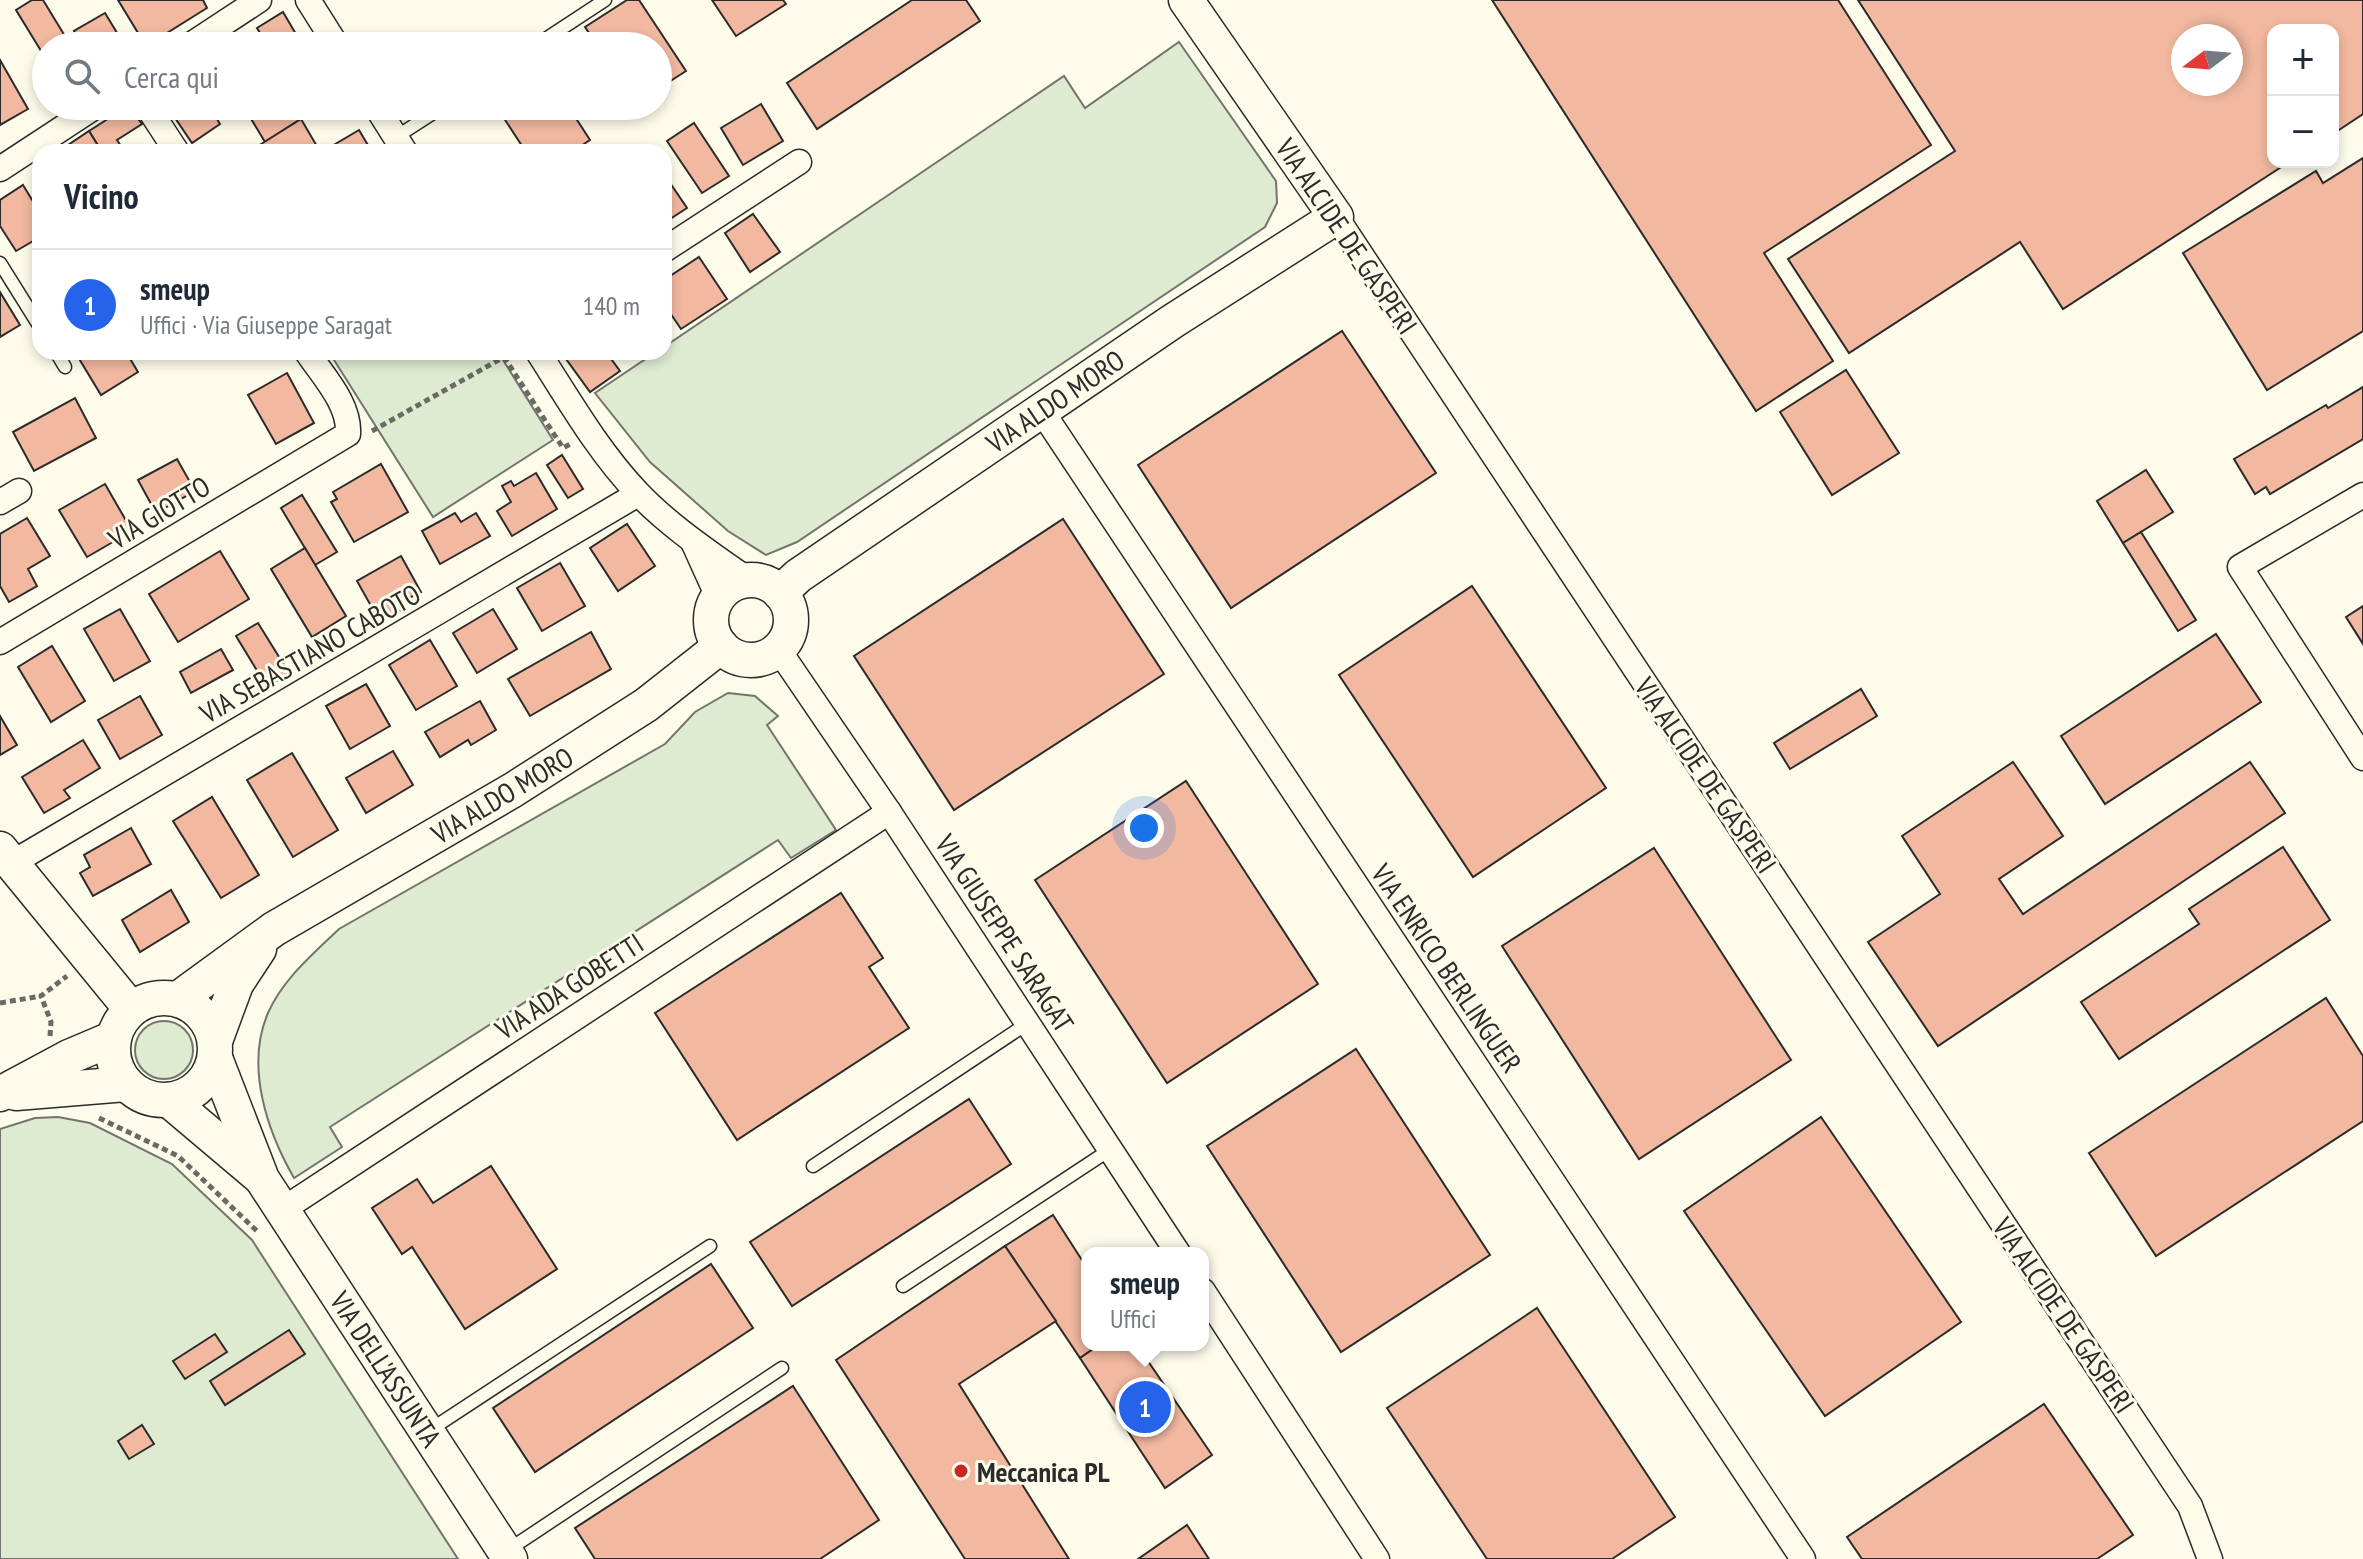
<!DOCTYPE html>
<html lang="it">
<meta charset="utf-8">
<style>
body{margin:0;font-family:"PT Sans Narrow",sans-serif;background:#f6f6f7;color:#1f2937}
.controls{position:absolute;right:24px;top:24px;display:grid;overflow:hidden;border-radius:16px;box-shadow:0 4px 12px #0003}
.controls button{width:72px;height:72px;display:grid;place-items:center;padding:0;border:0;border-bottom:2px solid #e0e1e3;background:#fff;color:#1f2937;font:40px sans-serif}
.compass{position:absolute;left:2171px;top:24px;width:72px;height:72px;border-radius:50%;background:#fff;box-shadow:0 4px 12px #0003;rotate:254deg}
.you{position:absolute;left:1144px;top:828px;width:28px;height:28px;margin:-20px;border:6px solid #fff;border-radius:50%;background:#1a73e8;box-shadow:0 0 0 12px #1a73e833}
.badge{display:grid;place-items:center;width:52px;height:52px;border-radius:50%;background:#2563eb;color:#fff;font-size:26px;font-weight:700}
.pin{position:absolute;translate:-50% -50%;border:4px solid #fff;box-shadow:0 2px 8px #0006}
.popup{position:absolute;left:1081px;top:1247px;width:128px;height:104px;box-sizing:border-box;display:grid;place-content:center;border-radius:16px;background:#fff;filter:drop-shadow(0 2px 6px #0005);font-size:26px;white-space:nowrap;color:#747a83}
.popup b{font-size:30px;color:#1f2937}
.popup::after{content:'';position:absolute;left:50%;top:100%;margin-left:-16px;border:16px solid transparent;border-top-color:#fff}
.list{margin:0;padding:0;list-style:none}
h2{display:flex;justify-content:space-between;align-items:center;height:104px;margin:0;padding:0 32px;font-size:34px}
h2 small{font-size:26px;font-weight:400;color:#747a83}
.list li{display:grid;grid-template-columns:52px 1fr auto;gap:24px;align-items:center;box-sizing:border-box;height:112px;padding:0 32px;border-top:2px solid #e0e1e3}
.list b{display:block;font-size:30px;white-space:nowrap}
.list p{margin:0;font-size:26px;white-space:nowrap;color:#747a83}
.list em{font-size:26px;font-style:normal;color:#747a83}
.icon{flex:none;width:44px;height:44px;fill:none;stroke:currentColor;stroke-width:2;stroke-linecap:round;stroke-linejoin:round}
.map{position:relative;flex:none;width:2363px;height:1559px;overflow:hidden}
.search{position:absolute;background:#fff;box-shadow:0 4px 12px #0003;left:32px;top:32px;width:640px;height:88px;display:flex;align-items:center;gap:20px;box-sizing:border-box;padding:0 28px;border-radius:44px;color:#747a83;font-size:30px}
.panel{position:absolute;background:#fff;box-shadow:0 4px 12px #0003;left:32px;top:144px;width:640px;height:216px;border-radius:24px}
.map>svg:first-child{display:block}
.green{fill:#deebd1;stroke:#74746e;stroke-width:2}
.building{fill:#f2b8a0;stroke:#2b2b2b;stroke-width:2;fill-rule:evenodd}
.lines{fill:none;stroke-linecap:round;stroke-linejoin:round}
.lane-casing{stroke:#2b2b2b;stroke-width:15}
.street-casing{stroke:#2b2b2b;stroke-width:27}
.secondary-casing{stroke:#2b2b2b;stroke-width:37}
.path{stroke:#6a6964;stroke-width:5;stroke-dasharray:6 4;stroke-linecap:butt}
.lane{stroke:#fdfbea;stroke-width:12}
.street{stroke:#fdfbea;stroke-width:24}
.secondary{stroke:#fdfbea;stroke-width:34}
.poi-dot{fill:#c62828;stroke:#fdfbea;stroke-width:3}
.labels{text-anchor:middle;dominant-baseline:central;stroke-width:6;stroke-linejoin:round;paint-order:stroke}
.street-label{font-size:28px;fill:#2b2b2b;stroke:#fdfbea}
.poi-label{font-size:28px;font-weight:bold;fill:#2b2b2b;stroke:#fdfbea;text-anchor:start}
</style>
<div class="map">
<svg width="2363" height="1559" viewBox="0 0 2363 1559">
<rect width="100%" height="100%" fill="#fdfbea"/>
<g class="green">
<path d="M1179,42l97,139 1,22 -12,24 -468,315 -31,13 -38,-24 -78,-69 -55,-69 61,-41h8v-5l400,-271 21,32z"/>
<path d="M329,352h169l55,88 -120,77z"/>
<path d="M728,693l27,3 23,20 -11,9 69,105 -45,28 -13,-18 -448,287 12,20 -48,31c-27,-47 -49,-112 -26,-165 15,-34 45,-59 71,-84l326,-185 30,-32z"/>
<circle cx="164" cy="1050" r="29"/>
<path d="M58,1117l32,6 82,41 80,76 206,319h-458v-430l35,-11z"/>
</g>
<g class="building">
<path d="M32,0h11l28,46h-25v13l-30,-49z"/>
<path d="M118,0h85l4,8 -61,38z"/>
<path d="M627,0h12l47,71 -28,18v-43h-60l-13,-19z"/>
<path d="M712,0h71l3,4 -50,32z"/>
<path d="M912,0h54l14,21 -163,108 -30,-46z"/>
<path d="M1492,0h346l93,145 -167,108 69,108 -77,50z"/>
<path d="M1858,0h505v114l-30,20v-104h-60v132h16l-226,147 -43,-67 -171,111 -61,-94 167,-108zM2183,36h48v48h-48z"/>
<path d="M283,12l20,34h-43l6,-3 -9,-15z"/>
<path d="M105,13l20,33h-43l-8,-15z"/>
<path d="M0,60l28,49 -28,16z"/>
<path d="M761,104l22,37 -40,24 -22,-37z"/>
<path d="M128,106l14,18 -25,16 8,12h-23l-13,-21z"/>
<path d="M167,106h42l11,18 -28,19z"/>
<path d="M269,106h24l8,13 -36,23 -15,-25z"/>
<path d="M496,106h72l22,34 -18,12h-46z"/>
<path d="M301,119l17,29 -8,4h-49l-3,-6z"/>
<path d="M694,123l35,53 -27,17 -35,-52z"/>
<path d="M359,130l13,22h-44l-1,-3z"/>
<path d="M89,131l13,21h-34l-3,-5z"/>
<path d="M2363,158v173l-96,59 -84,-137 133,-82 7,12z"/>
<path d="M664,174l23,34 -23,15z"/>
<path d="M23,185l17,28v24l-24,14 -16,-25v-26z"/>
<path d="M753,214l27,38 -30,20 -25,-39z"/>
<path d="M699,257l28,42 -46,30 -17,-25v-24z"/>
<path d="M0,292l20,33 -20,12z"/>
<path d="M1342,331l94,142 -205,135 -93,-143z"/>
<path d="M75,352h51l12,20 -37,23z"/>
<path d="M561,352h45l14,19 -30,21z"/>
<path d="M1846,370l53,83 -67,42 -52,-83z"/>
<path d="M287,373l27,50 -38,21 -28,-49z"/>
<path d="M2363,387v52l-93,55 -4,-7 -11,7 -21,-35 92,-54 2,3z"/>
<path d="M75,398l21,40 -62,33 -21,-39z"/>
<path d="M562,455l21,34 -15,9 -21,-33z"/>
<path d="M177,459l18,32 -39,22 -18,-33z"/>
<path d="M381,464l27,48 -54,30 -23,-40 6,-3 -4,-7z"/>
<path d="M2146,470l27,42 -50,31 -26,-42z"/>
<path d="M536,473l21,36 -45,27 -15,-25 14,-9 -9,-16 9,-5 3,5z"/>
<path d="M105,484l27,47 -45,26 -28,-47z"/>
<path d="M302,495l35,57 -22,13 -34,-57z"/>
<path d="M455,513l6,9 15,-9 14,23 -50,28 -18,-33z"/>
<path d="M27,518l23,38 -22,13 9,17 -28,16 -9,-16v-52z"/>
<path d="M1063,519l101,155 -210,136 -100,-154z"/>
<path d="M627,524l28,42 -37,25 -28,-43z"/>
<path d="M2141,532l55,88 -18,11 -55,-88z"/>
<path d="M305,548l41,68 -34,21 -41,-68z"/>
<path d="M220,551l29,48 -71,43 -29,-48z"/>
<path d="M401,556l20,36 -22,11 4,6 -23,13 -23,-41z"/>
<path d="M560,563l25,43 -43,25 -25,-43z"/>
<path d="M1472,586l134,202 -133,89 -134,-202z"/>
<path d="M2363,606v38l-17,-27z"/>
<path d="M120,609l30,52 -36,20 -30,-52z"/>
<path d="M493,609l24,40 -40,24 -24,-40z"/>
<path d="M258,623l31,50 -22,14 -31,-51z"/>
<path d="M591,632l20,37 -81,47 -22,-37z"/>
<path d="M2216,634l45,68 -156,102 -44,-68z"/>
<path d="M430,640l27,46 -41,24 -27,-45z"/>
<path d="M52,646l33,55 -34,21 -33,-55z"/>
<path d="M221,649l12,21 -42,23 -11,-21z"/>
<path d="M366,684l24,42 -40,23 -24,-43z"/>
<path d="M1861,689l16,27 -87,53 -16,-26z"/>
<path d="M140,696l22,39 -42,24 -22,-39z"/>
<path d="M480,701l16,29 -25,15 -3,-5 -28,17 -15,-25z"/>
<path d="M0,716l17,29 -17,10z"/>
<path d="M83,740l17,28 -36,22 6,8 -26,15 -22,-36z"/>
<path d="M393,751l20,34 -47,28 -20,-35z"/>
<path d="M292,753l46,77 -45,27 -46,-77z"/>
<path d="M2013,762l50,74 -64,43 24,35 227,-152 35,51 -347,233 -70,-104 72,-48 -38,-58z"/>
<path d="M1186,781l132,203 -151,99 -132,-203z"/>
<path d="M212,797l47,78 -38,23 -48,-77z"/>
<path d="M131,828l20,36 -58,32 -13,-23 10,-6 -6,-12z"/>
<path d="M2283,847l47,73 -211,139 -38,-57 118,-78 -10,-15z"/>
<path d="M1654,848l137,212 -152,99 -137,-213z"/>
<path d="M171,890l18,32 -49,30 -18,-32z"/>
<path d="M841,893l42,65 -14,9 40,61 -172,112 -82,-127z"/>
<path d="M2326,998l37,58v65l-207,135 -67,-103z"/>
<path d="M1356,1049l134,206 -149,97 -134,-206z"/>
<path d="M969,1099l42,65 -219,142 -42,-64z"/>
<path d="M1821,1117l140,205 -136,94 -141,-205z"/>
<path d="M491,1166l66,103 -92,60 -53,-82 -10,7 -30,-46 45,-29 16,24z"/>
<path d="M1053,1215l34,53v77h12l-19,13 -75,-112z"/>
<path d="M1005,1246l51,75 -97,63 110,175h-104l-129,-199z"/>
<path d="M711,1264l42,64 -218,144 -42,-64z"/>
<path d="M1537,1308l138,209 -63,42h-125l-100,-151z"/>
<path d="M289,1330l16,24 -80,51 -15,-24z"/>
<path d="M215,1334l12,18 -42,27 -12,-18z"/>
<path d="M1099,1345h38l75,110 -47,33 -85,-130z"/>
<path d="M793,1386l86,134 -59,39h-225l-20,-31z"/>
<path d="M2044,1404l89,131 -36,24h-235l-15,-22z"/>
<path d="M142,1425l12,19 -25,15 -11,-18z"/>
<path d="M1187,1525l22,34h-71z"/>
</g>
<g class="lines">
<g class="lane-casing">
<g id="lane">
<path d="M535,46l70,-46"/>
<path d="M396,137l48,-31"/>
<path d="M0,263l40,64"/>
<path d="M56,352l9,15"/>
<path d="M813,1166l215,-143"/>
<path d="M903,1286l208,-137"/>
<path d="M430,1430l280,-184"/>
<path d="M508,1550l274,-182"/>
</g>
</g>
<g class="street-casing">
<g id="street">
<path d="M308,0l29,46"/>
<path d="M189,46l70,-46"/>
<path d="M147,106l30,46"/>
<path d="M376,106l29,46"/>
<path d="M0,169l96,-63"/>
<path d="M1336,217l854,1289 20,53"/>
<path d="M664,250l135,-88"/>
<path d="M538,352c31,48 60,99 99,140 32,34 73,61 111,88"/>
<path d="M1041,410l762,1149"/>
<path d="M2363,495l-123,72 123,191"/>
<path d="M0,502l19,-11"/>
<path d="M694,544l24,53"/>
<path d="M0,642l348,-208c2,-30 -25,-58 -41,-82"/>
<path d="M778,649l111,163 289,441"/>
<path d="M12,863l626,-369"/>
<path d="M282,1210l607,-398"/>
<path d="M1203,1291l174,268"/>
</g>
</g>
<g class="secondary-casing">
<g id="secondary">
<circle cx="751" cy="620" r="40"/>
<path d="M780,593l18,-17 375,-255 163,-104 -150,-217"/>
<path d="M0,849l131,160"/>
<circle cx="164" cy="1049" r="51"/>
<path d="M178,999l96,-70 239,-139 133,-85 75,-59"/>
<path d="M215,1041l21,-57 23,-35"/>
<path d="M215,1058l47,121 248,380"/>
<path d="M16,1093l110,-9"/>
<path d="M0,1094l69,-37 45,-19"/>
<path d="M169,1100l90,76"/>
</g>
</g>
<g class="path">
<path d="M504,357l59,91 9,-5"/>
<path d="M372,431l132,-74 -3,-5"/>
<path d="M0,1003l41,-7"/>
<path d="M50,1036l1,-14 -10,-26 26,-20"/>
<path d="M99,1118l79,38 80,76"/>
</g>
<use href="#lane" class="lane"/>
<use href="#street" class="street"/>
<use href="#secondary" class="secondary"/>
</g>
<circle class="poi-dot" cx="961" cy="1471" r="8"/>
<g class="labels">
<g class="street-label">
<text transform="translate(1347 236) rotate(56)">VIA ALCIDE DE GASPERI</text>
<text transform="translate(1055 401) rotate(-34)">VIA ALDO MORO</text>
<text transform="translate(159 512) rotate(-31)">VIA GIOTTO</text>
<text transform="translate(310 653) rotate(-30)">VIA SEBASTIANO CABOTO</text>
<text transform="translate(1706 775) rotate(56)">VIA ALCIDE DE GASPERI</text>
<text transform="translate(502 795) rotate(-31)">VIA ALDO MORO</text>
<text transform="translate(1005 933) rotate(57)">VIA GIUSEPPE SARAGAT</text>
<text transform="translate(1447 968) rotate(56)">VIA ENRICO BERLINGUER</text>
<text transform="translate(569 986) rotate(-33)">VIA ADA GOBETTI</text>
<text transform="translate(2064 1315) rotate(56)">VIA ALCIDE DE GASPERI</text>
<text transform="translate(386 1369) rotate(57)">VIA DELL'ASSUNTA</text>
</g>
<g class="poi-label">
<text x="977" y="1471">Meccanica PL</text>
</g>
</g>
</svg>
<div class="controls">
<button>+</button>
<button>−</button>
</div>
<svg class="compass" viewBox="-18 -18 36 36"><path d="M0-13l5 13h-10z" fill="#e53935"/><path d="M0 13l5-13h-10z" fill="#747a83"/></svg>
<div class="you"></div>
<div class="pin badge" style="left:1145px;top:1407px">1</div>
<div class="popup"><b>smeup</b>Uffici</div>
<div class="search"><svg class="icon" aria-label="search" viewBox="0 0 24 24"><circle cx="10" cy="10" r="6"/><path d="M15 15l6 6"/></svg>Cerca qui</div>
<section class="panel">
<h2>Vicino<small></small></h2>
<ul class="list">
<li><span class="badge">1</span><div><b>smeup</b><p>Uffici · Via Giuseppe Saragat</p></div><em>140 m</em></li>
</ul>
</section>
</div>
